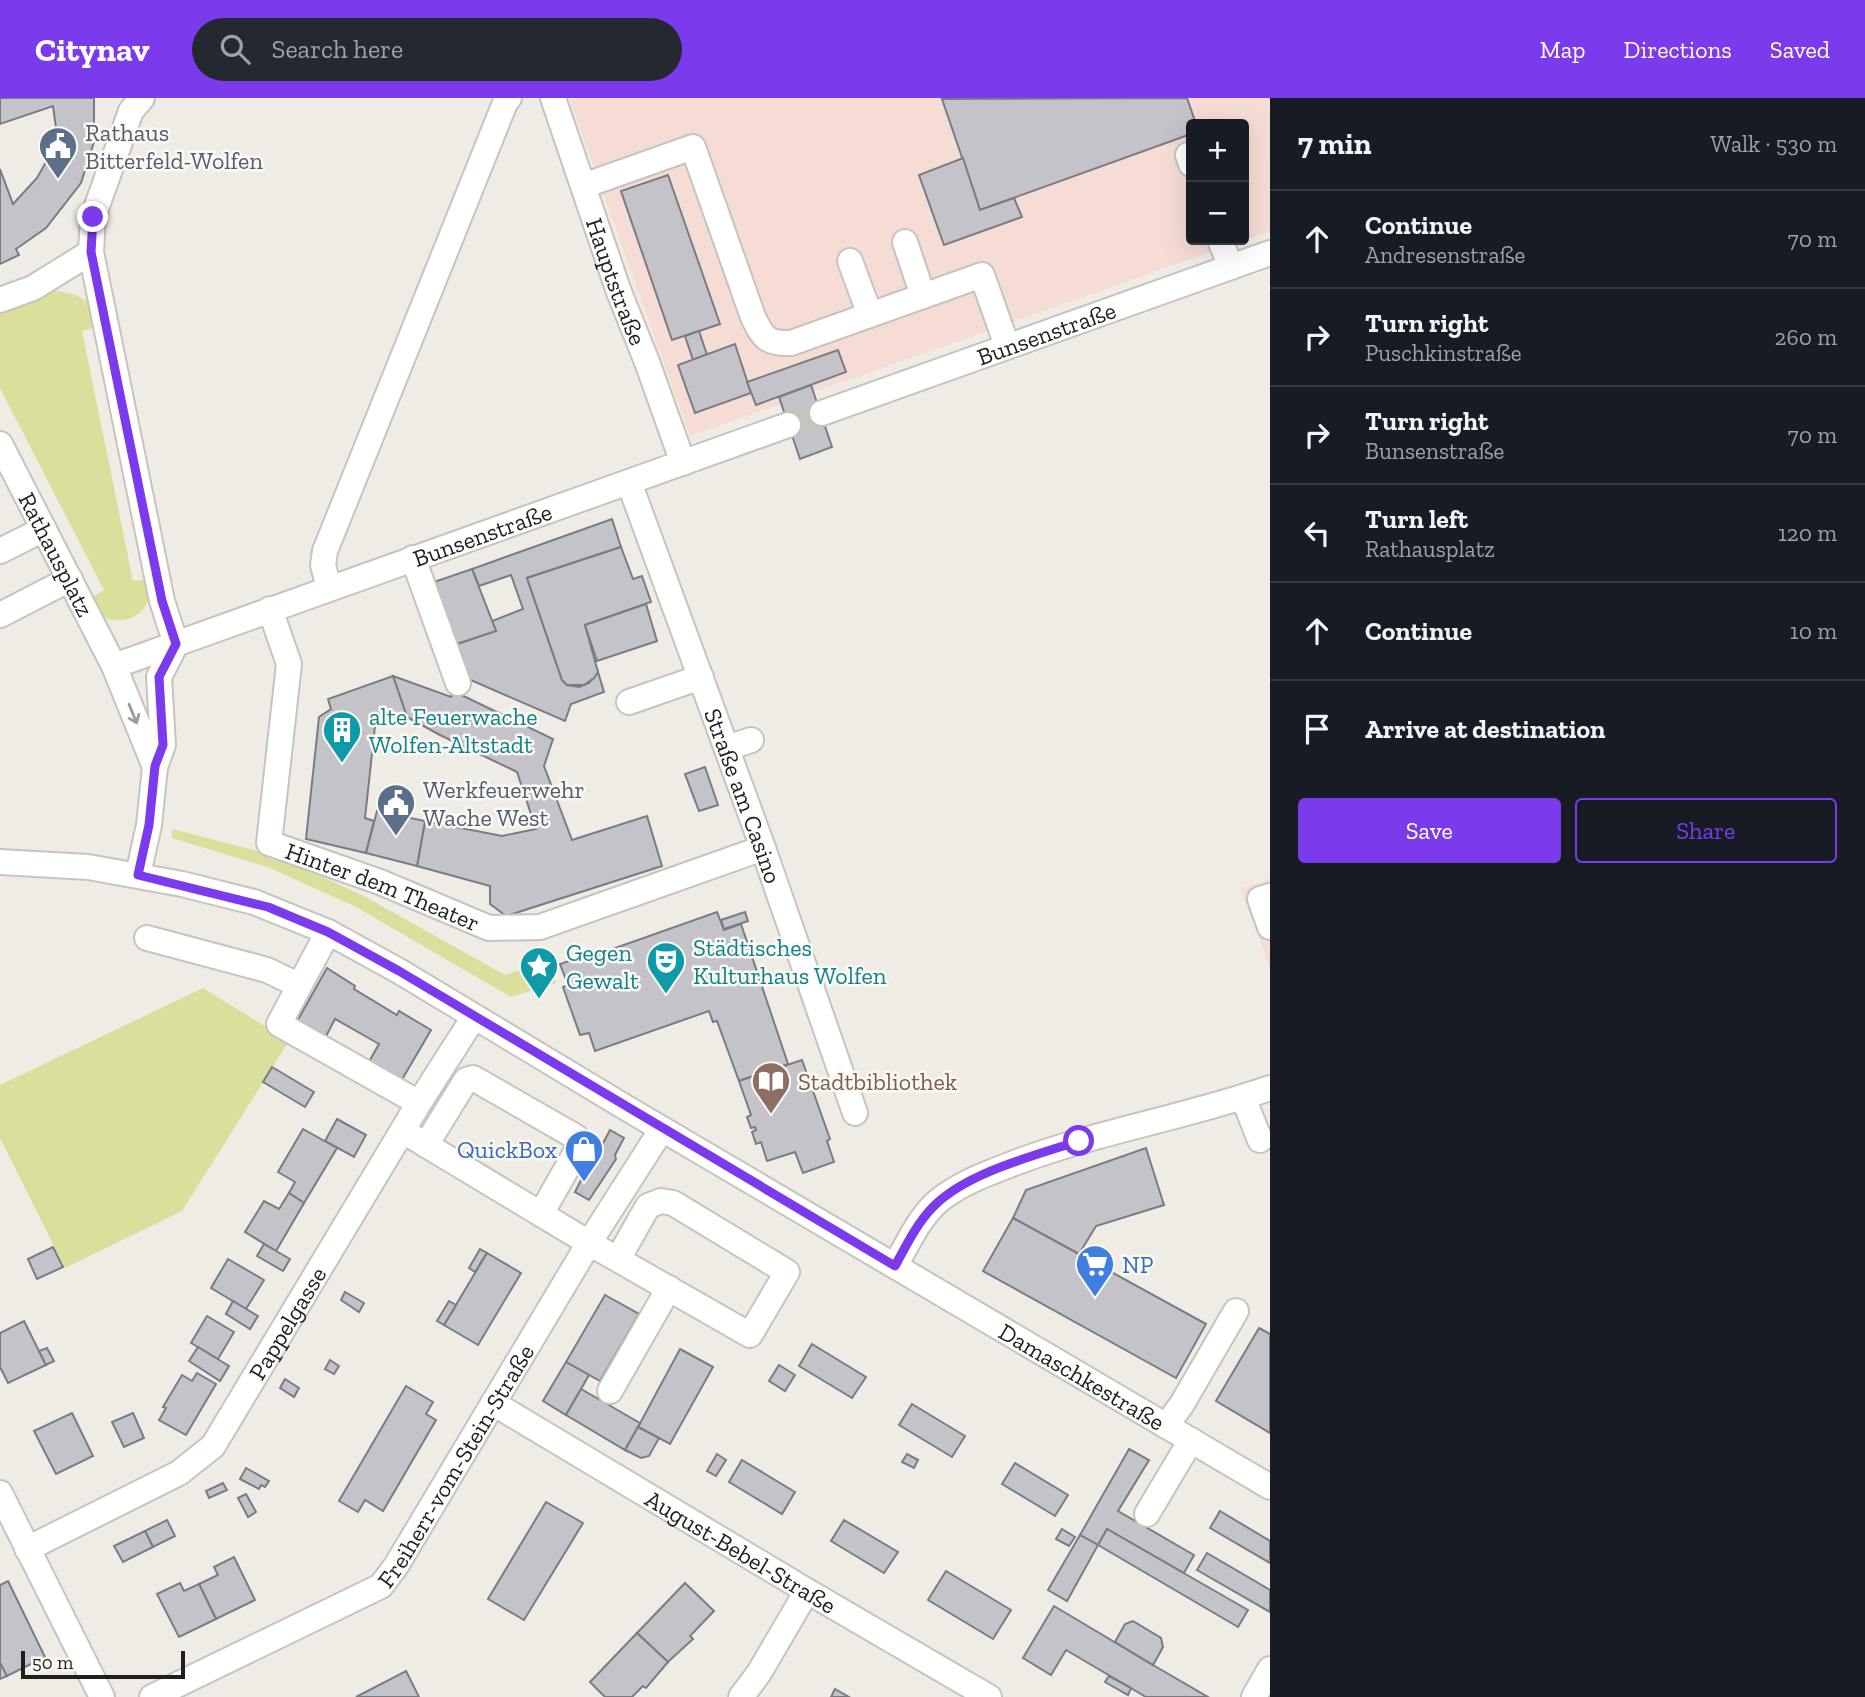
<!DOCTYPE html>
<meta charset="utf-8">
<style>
body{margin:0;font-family:"Zilla Slab",serif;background:#242831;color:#f1f3f6}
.controls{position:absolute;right:21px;top:21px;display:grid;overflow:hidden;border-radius:7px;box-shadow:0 7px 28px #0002}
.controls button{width:63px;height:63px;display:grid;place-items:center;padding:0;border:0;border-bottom:2px solid #363941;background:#171b24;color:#f1f3f6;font:35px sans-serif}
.scale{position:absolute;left:21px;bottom:18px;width:164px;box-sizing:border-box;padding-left:7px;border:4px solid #201f1c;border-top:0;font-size:19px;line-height:24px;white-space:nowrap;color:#201f1c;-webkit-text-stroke:5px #fcf9f2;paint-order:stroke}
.stop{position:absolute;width:21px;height:21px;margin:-16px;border:5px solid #7c3aed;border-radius:50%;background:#fff}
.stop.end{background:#7c3aed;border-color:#fff;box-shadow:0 2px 7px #0008}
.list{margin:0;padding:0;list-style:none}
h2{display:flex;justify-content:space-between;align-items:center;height:91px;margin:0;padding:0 28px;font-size:30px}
h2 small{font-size:23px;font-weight:400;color:#9ea1a6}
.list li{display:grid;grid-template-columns:46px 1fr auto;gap:21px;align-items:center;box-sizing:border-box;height:98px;padding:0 28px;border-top:2px solid #363941}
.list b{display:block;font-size:26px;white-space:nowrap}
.list p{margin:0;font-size:23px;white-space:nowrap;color:#9ea1a6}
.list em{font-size:23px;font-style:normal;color:#9ea1a6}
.actions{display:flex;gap:14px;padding:21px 28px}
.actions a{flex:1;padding:16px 0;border:2px solid #7c3aed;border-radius:7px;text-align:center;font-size:24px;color:#7c3aed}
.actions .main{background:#7c3aed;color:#fff}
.icon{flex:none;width:38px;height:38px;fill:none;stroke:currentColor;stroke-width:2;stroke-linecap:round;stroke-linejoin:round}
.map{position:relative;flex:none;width:1270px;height:1599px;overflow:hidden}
header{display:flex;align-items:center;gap:42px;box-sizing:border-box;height:98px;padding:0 35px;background:#7c3aed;color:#fff}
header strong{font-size:33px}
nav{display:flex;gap:38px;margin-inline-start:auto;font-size:24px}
.search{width:490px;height:63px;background:#242831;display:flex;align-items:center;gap:18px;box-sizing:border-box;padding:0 24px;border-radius:38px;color:#9ea1a6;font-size:26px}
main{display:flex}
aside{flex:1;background:#171b24}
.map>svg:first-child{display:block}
.industrial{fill:#f5dcd5;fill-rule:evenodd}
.green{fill:#dae09b}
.building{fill:#c4c3ca;stroke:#7c7b82;stroke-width:2}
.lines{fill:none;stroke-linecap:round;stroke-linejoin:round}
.minor-tunnel{stroke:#c6c3bd;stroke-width:24;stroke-dasharray:24 12;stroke-linecap:butt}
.minor-casing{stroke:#c7c4bd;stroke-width:28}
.minor{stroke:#fff;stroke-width:24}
.oneway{stroke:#9b9a99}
.route{stroke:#7c3aed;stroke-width:9}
.labels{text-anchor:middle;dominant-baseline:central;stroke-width:5;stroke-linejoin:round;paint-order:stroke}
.service-label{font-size:24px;fill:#4e5e75;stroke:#fcf9f2;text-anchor:start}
.street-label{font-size:24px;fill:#201f1c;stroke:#fcf9f2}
.culture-label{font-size:24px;fill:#0d838f;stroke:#fcf9f2;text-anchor:start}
.education-label{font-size:24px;fill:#785e54;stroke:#fcf9f2;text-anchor:start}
.shop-label{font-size:24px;fill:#366cbe;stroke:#fcf9f2;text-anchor:end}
</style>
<header>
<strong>Citynav</strong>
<div class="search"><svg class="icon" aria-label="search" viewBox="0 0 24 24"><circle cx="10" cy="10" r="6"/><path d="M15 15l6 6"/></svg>Search here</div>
<nav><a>Map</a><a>Directions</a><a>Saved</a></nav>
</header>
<main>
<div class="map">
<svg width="1270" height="1599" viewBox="0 0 1270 1599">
<rect width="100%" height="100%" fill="#efece5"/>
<g class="industrial">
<path d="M569,0h701v133l-580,205zM1191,26h53v116h-53z"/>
<path d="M1270,781v88l-30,-78z"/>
</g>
<g class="green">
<path d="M55,193c28,3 35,9 44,36l-17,4 51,250 17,-2c0,5 0,12 -1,17 -3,21 -28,30 -45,21 -7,-4 -11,-11 -16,-17l16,-10 -104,-202v-79z"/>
<path d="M172,731l102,26 88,40 143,80 44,-15 7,23 -45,14 -155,-90 -86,-39 -98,-30z"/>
<path d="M203,890l86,53 -107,170 -117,57 -65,-130v-53z"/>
</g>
<g class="building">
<path d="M0,0h94v44l-13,41 -35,45 -30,21 3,6 -19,9v-95l13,35 24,-26 14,-25 5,-25 -3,-22 -53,18z"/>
<path d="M1187,0l9,26h-5v10l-211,76 -38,-111z"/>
<path d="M963,60l17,52 34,-12 8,19 -78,28 -25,-70z"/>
<path d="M668,77l52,149 -48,16 -51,-149z"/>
<path d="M699,233l8,24 -14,5 -8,-24z"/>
<path d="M735,246l16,49 -56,20 -17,-48z"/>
<path d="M838,252l8,22 -90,33 -9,-23z"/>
<path d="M811,287l21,62 -32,12 -21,-62z"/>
<path d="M612,421l9,28 -94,31 35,102 5,5 12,2 10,-4 9,-11 6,20 -33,12 -6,17 -99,-43 -12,-33 42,-14 -4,-10 31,-12 -12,-34 -32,11 -7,-17z"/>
<path d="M621,449l12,32 9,-3 9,26 -66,23 13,47 -4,6 -10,7h-17l-5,-5 -35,-102z"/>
<path d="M472,471l24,62 -42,14 -23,-62z"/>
<path d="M646,506l11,37 -60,20 -12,-36z"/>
<path d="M393,578l58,21 2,-6 100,48 -9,27 28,74 75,-24 15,50 -156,50 -16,-12v-18l-73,-20 8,-45 77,15 34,-7 -19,-57 -77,-37 -33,-18z"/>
<path d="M393,578l14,41 -32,9 -10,92 9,3 -8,32 -60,-14 13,-122 12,-8 -3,-10z"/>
<path d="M705,669l13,38 -19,6 -14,-37z"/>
<path d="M377,713l48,10 -8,45 -51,-13z"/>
<path d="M717,814l7,18 17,-6 47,140 -49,17 -22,-60 -4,1 -4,-11 -114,40 -6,-18 -9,2 -17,-48 5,-2 -8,-21 29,-10 1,3z"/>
<path d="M745,814l3,9 -24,8 -3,-9z"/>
<path d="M327,870l28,18 -1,3 43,26 2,-4 32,19 -31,53 -33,-18 12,-21 -44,-25 -12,23 -28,-17z"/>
<path d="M802,962l28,79 -3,2 7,21 -31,11 -8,-21 -28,9 -6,-19 -5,2 -4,-12 4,-2 -1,-3 -4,1 -4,-11 4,-2 -12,-34z"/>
<path d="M272,969l42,25 -9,15 -42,-25z"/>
<path d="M337,1021l29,16 -12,22 -29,-16z"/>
<path d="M303,1031l34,19 -33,55 -15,-10 6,-11 -17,-10z"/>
<path d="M610,1032l14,8 -9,17 1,4 -27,41 -14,-8 22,-44 4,-1z"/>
<path d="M1146,1050l18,57 -68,21 -17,28 -66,-36 13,-28z"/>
<path d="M289,1095l15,10 -28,48 -31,-19 19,-31 15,8z"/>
<path d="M1013,1120l193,106 -30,54 -193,-107z"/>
<path d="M264,1146l26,15 -7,12 -26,-15z"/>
<path d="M53,1149l10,20 -26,12 -9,-20z"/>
<path d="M480,1151l7,4 -12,19 -6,-4z"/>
<path d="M487,1155l34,20 -43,72 -34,-20z"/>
<path d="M228,1161l36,21 -18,29 -35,-21z"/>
<path d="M345,1194l19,11 -5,9 -18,-12z"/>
<path d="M605,1197l34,19 -39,67 -34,-19z"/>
<path d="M233,1203l25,15 -8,13 -24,-15z"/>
<path d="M449,1203l7,4 -12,20 -7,-4z"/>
<path d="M207,1218l27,16 -16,27 -27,-16z"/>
<path d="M24,1223l22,44 -38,18 -8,-16v-34z"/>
<path d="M1259,1230l11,6v99l-54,-32z"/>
<path d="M812,1246l54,33 -14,21 -53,-32z"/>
<path d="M198,1249l31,19 -9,15 -31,-20z"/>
<path d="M47,1250l7,13 -8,4 -7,-14z"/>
<path d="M680,1251l33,18 -43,77 -32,-17z"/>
<path d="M330,1262l9,6 -5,8 -9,-5z"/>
<path d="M566,1264l23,13 -23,40 -23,-14z"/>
<path d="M779,1267l16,10 -10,16 -16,-10z"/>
<path d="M197,1275l19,11 -30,51 -27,-15 7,-12 -3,-1 19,-32 10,6z"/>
<path d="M285,1281l14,9 -5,9 -14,-9z"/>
<path d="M406,1288l27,16 -7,12 10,6 -53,91 -18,-11 -7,12 -19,-11z"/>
<path d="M581,1291l59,34 -15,27 -59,-35z"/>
<path d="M912,1306l53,32 -13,21 -53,-32z"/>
<path d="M72,1315l21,43 -37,18 -22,-43z"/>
<path d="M133,1315l11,25 -20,9 -12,-25z"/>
<path d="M638,1329l21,11 -10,18 -8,2 -16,-8z"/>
<path d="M1129,1351l20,11 -31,51 76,44 -10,18 -77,-44 -9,16 -18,-10z"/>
<path d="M717,1356l9,6 -10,16 -9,-5z"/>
<path d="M907,1356l11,6 -4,8 -12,-6z"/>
<path d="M742,1362l53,32 -13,22 -53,-32z"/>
<path d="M1015,1365l53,32 -13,21 -53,-32z"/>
<path d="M246,1370l23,13 -4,6 -4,-2 -2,4 -19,-10z"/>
<path d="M223,1385l4,7 -18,8 -3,-7z"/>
<path d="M246,1396l10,18 -8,5 -10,-19z"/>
<path d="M546,1404l37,21 -59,97 -36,-21z"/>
<path d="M1220,1413l50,30v22l-60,-35z"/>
<path d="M167,1422l8,16 -22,11 -8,-16z"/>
<path d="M844,1422l54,32 -14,21 -53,-32z"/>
<path d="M1062,1431l13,8 -6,9 -13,-7z"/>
<path d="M1107,1431l141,81 -10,17 -140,-82z"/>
<path d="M145,1433l8,16 -30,15 -9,-16z"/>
<path d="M1080,1437l18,10 -31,56 -19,-11z"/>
<path d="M1207,1455l63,37v22l-73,-42z"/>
<path d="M234,1459l21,43 -39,19 -17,-35 19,-9 -4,-8z"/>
<path d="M946,1473l65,39 -18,29 -65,-39z"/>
<path d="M8,1483l37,76 -38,19 -7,-13v-78z"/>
<path d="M180,1485l4,8 15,-7 17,35 -37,18 -22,-43z"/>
<path d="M685,1485l29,28 -24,25 3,3 -25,23 -31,-29z"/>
<path d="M1054,1508l99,59 55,32h-62l-80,-47 -15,25 -28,-17z"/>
<path d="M1133,1523l28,17 2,9 -10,18 -38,-23 10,-18z"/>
<path d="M637,1535l31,29 -22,26 -3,-2 -11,11h-27l-15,-15z"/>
<path d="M0,1565l7,13 -7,3z"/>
<path d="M406,1573l13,26h-63z"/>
<path d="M1109,1578l22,12 -3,7 -23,-13z"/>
<path d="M835,1591l14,8h-18z"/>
</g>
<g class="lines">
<path class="minor-tunnel" d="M788,327l34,-12"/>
<g class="minor-casing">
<g id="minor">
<path id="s1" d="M553,0l66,194 28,70 36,101"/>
<path d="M1188,57l3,9"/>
<path d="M583,88l110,-39 60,170c10,21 14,27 38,26l191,-68 25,71"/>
<path d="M1220,142l11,27"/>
<path d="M905,144l18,54"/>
<path d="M91,154l2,-35 38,-106 11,-13"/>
<path d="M850,163l20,54"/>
<path d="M0,202l33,-12 58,-36 71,349 14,43"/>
<path id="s2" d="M822,315l448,-160"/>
<path id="s3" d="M0,346l114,222"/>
<path id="s4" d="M629,384l134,366 92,265"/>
<path d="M0,453l44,-22"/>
<path d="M413,460l45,125"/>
<path d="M329,490l-6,-23 2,-14 180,-448 4,-5"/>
<path id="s5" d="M270,511l19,55 -20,179 111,39 109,46 51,-1 223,-79"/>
<path d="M0,517l70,-36"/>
<path d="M629,604l72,-25"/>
<path d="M727,650l24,-8"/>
<path id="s6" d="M155,669l-41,-101 674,-241"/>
<path id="s7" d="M0,764l88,5 94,17 72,18 74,30 71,39 224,135 647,381"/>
<path d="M138,777l11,-50 6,-58 8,-22 -4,-68 17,-33"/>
<path d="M1270,798l-10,3 10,28"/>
<path d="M328,834l-49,92 140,79"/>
<path d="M147,840l120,32 31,15"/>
<path d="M1243,999l17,43"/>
<path d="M403,1033l186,112 161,92 37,-63 -114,-69 -12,-2 -13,5 -30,53"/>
<path d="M426,1047l40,-65 7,-2 103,59 4,8 -39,69"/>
<path d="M895,1168c12,-21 23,-46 41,-63 23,-20 53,-30 81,-41 83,-31 170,-45 253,-74"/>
<path d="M610,1293l59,-103"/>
<path id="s8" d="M493,1305l314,188 182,106"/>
<path d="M1166,1328l16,-22 54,-93"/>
<path d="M0,1395l102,204"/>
<path d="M1147,1416l44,-74"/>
<path id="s9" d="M27,1451l152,-76 34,-27 206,-343 55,-86"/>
<path id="s10" d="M152,1599l229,-111 15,-20 193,-323 73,-114"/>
<path d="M741,1599l18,-24 48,-82"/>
<path d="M1254,1599l16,-28"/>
</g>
</g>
<use href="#minor" class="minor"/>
</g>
<defs><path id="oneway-shaft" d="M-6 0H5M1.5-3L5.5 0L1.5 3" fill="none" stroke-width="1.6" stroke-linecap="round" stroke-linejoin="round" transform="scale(1.75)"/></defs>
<use class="oneway" href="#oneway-shaft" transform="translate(133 616) rotate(68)"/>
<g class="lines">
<path class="route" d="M93,119l-2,35 71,349 14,43 -17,33 4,68 -8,21 -6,59 -11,50 130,32 60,25 71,39 496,295c11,-20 22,-43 38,-59 33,-34 100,-51 146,-66"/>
</g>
<defs>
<g id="civic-pin" transform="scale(2.0125)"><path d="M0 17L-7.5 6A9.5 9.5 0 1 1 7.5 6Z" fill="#5c6f8a" stroke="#fcf9f2"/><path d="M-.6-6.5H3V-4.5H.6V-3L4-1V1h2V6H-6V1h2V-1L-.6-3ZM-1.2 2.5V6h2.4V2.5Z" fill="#fff"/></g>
<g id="building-pin" transform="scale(2.0125)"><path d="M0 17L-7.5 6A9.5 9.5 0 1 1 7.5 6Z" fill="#0f9aa8" stroke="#fcf9f2"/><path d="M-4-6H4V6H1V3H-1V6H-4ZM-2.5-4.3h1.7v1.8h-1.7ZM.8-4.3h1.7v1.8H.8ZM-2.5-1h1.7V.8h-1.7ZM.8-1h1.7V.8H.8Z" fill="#fff"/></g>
<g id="theatre-pin" transform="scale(2.0125)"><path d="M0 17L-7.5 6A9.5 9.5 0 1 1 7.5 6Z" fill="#0f9aa8" stroke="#fcf9f2"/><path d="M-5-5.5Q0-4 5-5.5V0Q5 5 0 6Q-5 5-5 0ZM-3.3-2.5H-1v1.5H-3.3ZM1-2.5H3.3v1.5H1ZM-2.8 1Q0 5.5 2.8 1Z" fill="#fff"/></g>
<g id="sight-pin" transform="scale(2.0125)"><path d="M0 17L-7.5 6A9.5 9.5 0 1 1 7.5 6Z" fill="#0f9aa8" stroke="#fcf9f2"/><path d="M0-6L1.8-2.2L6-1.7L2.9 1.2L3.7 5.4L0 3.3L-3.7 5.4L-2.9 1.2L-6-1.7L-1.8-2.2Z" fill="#fff"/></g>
<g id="library-pin" transform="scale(2.0125)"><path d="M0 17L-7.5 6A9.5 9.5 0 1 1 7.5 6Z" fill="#8d6e63" stroke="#fcf9f2"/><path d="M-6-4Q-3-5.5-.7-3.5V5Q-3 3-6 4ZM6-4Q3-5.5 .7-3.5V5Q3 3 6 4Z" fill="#fff"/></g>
<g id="shop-pin" transform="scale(2.0125)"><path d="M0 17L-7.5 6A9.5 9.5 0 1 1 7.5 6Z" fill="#3f7fe0" stroke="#fcf9f2"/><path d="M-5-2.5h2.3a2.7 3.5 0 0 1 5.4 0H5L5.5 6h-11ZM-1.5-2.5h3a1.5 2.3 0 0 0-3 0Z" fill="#fff"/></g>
<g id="supermarket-pin" transform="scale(2.0125)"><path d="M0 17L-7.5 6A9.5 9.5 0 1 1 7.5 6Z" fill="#3f7fe0" stroke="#fcf9f2"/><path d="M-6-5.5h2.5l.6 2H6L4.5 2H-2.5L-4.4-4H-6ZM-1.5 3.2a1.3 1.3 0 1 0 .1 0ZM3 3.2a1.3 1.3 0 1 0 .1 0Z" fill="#fff"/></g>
</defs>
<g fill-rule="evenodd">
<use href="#civic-pin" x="58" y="48"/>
<use href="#building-pin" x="342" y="632"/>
<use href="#civic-pin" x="396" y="705"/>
<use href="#theatre-pin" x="666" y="863"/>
<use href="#sight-pin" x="539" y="868"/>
<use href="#library-pin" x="771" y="983"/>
<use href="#shop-pin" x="584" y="1051"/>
<use href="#supermarket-pin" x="1095" y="1166"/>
</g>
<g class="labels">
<g class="service-label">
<text x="85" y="34">Rathaus<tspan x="85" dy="28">Bitterfeld-Wolfen</tspan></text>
<text x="423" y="691">Werkfeuerwehr<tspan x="423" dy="28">Wache West</tspan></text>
</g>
<g class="street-label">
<text stroke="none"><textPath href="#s1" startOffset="194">Hauptstraße</textPath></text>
<text stroke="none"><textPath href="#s2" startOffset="238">Bunsenstraße</textPath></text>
<text stroke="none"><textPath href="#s6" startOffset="500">Bunsenstraße</textPath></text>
<text stroke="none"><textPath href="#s3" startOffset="124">Rathausplatz</textPath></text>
<text stroke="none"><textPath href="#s4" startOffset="334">Straße am Casino</textPath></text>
<text stroke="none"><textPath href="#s5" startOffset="360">Hinter dem Theater</textPath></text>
<text stroke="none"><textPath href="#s9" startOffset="357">Pappelgasse</textPath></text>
<text stroke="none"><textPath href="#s7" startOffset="1213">Damaschkestraße</textPath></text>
<text stroke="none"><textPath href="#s10" startOffset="396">Freiherr-vom-Stein-Straße</textPath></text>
<text stroke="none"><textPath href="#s8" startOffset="289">August-Bebel-Straße</textPath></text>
</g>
<g class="culture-label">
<text x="369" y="618">alte Feuerwache<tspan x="369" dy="28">Wolfen-Altstadt</tspan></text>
<text x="693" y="849">Städtisches<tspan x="693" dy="28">Kulturhaus Wolfen</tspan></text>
<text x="566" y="854">Gegen<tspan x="566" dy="28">Gewalt</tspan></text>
</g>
<g class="education-label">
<text x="798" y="983">Stadtbibliothek</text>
</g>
<g class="shop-label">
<text x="557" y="1051">QuickBox</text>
<text x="1122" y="1166" text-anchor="start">NP</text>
</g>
</g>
</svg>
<div class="controls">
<button>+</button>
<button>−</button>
</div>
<div class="scale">50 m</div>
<div class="stop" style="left:1079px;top:1043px"></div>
<div class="stop end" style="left:93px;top:119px"></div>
</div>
<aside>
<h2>7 min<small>Walk · 530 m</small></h2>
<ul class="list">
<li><svg class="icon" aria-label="ahead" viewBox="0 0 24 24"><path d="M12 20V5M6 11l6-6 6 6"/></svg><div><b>Continue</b><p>Andresenstraße</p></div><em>70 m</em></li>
<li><svg class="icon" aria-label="right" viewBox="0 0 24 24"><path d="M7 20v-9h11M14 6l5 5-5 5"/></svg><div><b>Turn right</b><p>Puschkinstraße</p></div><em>260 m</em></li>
<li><svg class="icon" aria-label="right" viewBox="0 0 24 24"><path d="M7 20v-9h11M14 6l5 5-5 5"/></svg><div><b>Turn right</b><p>Bunsenstraße</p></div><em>70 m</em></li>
<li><svg class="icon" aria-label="left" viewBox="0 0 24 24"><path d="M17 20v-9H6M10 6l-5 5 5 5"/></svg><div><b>Turn left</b><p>Rathausplatz</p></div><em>120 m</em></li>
<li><svg class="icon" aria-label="ahead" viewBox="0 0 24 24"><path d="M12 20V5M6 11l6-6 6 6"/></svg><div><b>Continue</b></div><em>10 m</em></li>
<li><svg class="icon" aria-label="arrive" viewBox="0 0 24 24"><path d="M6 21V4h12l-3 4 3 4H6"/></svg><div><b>Arrive at destination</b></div></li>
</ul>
<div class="actions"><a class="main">Save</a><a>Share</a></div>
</aside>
</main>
